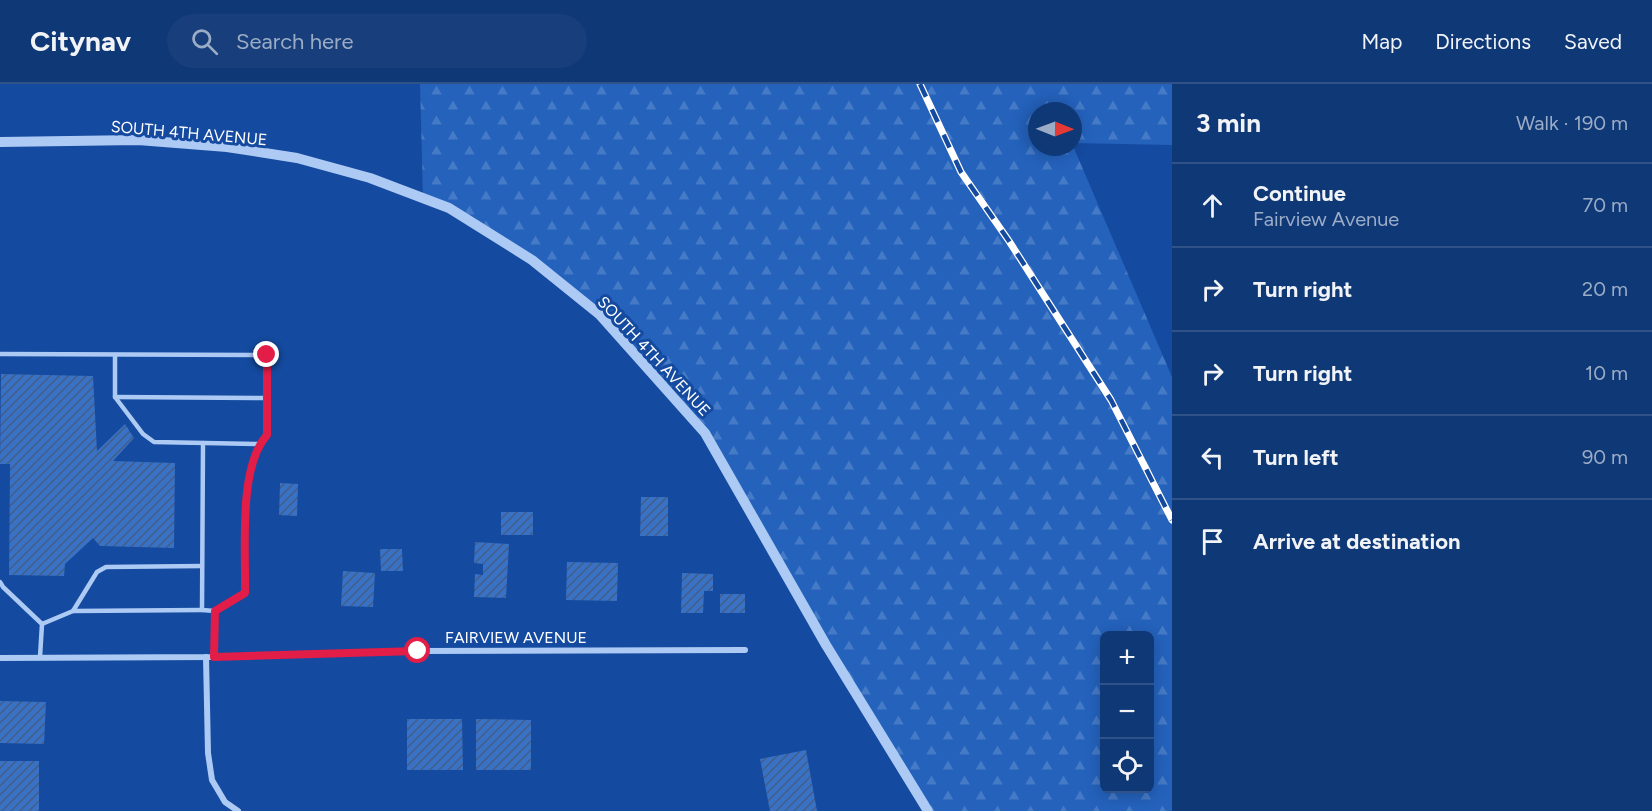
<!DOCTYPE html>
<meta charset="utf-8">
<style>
body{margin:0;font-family:Figtree,sans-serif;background:#183f7c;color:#f1f3f6}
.controls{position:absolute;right:18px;bottom:18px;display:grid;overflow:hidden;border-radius:9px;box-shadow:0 3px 15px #0003}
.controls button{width:54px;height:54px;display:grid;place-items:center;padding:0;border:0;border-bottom:2px solid #2f5289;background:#0f3877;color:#f1f3f6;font:30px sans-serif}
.compass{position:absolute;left:1028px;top:18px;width:54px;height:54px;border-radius:50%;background:#0f3877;box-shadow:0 3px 15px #0003;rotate:91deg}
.stop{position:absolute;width:18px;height:18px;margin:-14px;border:4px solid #e11d48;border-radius:50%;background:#fff}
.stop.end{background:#e11d48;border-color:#fff;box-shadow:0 2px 6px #0008}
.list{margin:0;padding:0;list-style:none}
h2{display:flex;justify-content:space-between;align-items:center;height:78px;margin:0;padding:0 24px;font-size:26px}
h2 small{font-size:20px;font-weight:400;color:#9bacc6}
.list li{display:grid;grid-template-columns:39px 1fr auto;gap:18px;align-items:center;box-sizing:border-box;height:84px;padding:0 24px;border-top:2px solid #2f5289}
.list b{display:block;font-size:22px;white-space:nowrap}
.list p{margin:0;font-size:20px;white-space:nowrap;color:#9bacc6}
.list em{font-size:20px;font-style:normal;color:#9bacc6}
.icon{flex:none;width:33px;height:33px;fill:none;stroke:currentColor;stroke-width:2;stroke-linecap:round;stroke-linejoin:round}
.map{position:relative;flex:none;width:1172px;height:727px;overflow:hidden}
header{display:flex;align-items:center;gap:36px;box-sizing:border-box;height:84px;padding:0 30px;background:#0f3877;border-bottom:2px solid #2f5289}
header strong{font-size:28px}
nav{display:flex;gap:33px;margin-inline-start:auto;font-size:21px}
.search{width:420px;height:54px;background:#183f7c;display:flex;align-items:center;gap:15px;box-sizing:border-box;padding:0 21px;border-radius:33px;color:#9bacc6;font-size:22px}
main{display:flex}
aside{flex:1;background:#0f3877}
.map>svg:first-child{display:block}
.forest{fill:url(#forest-firs);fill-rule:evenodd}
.building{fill:url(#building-hatch)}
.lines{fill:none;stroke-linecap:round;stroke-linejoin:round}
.service{stroke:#adcaf4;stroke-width:4.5}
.minor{stroke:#adcaf4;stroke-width:6}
.tertiary{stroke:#adcaf4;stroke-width:10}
.rail-casing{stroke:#fff;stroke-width:7}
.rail{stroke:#144a9f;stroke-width:4.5;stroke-dasharray:14;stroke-linecap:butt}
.route{stroke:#e11d48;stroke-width:8}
.labels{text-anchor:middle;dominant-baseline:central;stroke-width:6;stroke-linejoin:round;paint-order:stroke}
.street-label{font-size:16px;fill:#fff;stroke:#144a9f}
</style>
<header>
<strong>Citynav</strong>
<div class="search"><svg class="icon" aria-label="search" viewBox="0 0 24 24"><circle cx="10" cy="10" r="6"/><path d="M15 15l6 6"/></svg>Search here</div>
<nav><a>Map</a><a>Directions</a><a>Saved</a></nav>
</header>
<main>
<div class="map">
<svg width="1172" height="727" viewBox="0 0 1172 727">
<defs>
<pattern id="forest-firs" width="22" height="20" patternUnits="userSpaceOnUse" patternTransform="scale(1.5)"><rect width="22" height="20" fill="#2462bc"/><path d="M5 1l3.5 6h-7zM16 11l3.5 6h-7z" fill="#457ac6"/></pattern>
<pattern id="building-hatch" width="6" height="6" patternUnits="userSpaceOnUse" patternTransform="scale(1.5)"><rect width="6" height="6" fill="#3971c4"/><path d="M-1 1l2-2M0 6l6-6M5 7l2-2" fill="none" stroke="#425e88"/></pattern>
</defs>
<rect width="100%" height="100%" fill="#144a9f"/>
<path class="forest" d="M420,0h752v61l-99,-2v-32h-36v36l36,-1 99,231v434h-244l-223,-378 -106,-119 -67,-54 -109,-62zM1104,552h46v152h-46z"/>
<g class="building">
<path d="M1,290l92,2 4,75 28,-27 9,14 -21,23 62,2 -1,85 -74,-2 -7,-8 -28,26 -1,12 -55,-1 1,-111h-10z"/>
<path d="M280,399l18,1 -1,32 -18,-1z"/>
<path d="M641,413h27v39h-28z"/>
<rect x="501" y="428" width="32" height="23"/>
<path d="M475,458l34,2 -3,54 -32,-1 1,-23 8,1v-11l-9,-1z"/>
<path d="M380,465h22l1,22h-22z"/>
<path d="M567,478l51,1 -1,38 -51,-1z"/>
<path d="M343,487l32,2 -2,34 -32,-1z"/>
<path d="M682,489l31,1v17h-9l-1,22h-22z"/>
<rect x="720" y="510" width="25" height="19"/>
<path d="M0,617l46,1 -2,42 -44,-1z"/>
<path d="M407,635h55l1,51h-56z"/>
<path d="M476,635l55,1v50h-55z"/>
<path d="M806,666l11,61h-47l-10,-52z"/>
<rect x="0" y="677" width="39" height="50"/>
</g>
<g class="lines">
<g class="service">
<path d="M0,270l267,1 -1,80c-28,33 -20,114 -21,158l-30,18 -13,-1 1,-167"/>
<path d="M115,271v42l28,37 11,8 104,2"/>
<path d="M115,313l152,1"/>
<path d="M0,498l3,5 39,37 -2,33"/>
<path d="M202,526l-129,1 24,-39 9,-5 96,-1"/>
<path d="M42,540l31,-13"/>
<path d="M214,573l1,-46"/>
</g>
<g class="minor">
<path d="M206,573l2,96 4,27 13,22 13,9"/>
<path d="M0,574l214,-1 204,-6 327,-1"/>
</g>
<path class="tertiary" d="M0,58l138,-2 89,7 70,11 73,20 79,30 83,52 67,54 106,119 121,212 102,166"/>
<g class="rail-casing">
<path id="rail" d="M920,0l41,88 48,69 102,159 61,120"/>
</g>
<use href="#rail" class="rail"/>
</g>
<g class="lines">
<path class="route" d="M267,271v80c-29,32 -21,115 -22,158l-30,18 -1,46 204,-6"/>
</g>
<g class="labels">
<g class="street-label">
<text transform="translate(189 49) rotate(5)">SOUTH 4TH AVENUE</text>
<text transform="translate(654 272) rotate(47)">SOUTH 4TH AVENUE</text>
<text x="516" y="553">FAIRVIEW AVENUE</text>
</g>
</g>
</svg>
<div class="controls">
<button>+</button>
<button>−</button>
<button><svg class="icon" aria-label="locate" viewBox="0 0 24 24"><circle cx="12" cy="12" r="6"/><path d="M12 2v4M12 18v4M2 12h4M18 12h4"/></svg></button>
</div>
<svg class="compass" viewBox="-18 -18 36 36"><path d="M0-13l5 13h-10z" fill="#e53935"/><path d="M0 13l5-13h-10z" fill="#9bacc6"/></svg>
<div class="stop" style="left:418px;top:567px"></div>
<div class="stop end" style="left:267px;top:271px"></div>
</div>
<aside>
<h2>3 min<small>Walk · 190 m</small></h2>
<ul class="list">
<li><svg class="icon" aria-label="ahead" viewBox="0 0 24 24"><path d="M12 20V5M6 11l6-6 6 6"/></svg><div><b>Continue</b><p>Fairview Avenue</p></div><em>70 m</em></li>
<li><svg class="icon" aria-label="right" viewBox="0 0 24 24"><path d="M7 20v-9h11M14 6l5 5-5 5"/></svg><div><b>Turn right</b></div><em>20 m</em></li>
<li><svg class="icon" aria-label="right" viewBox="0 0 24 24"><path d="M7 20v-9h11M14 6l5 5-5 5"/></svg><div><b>Turn right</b></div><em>10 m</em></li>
<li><svg class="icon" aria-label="left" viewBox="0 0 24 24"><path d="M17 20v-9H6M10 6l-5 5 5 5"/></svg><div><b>Turn left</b></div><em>90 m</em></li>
<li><svg class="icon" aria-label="arrive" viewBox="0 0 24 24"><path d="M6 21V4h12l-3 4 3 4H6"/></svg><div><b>Arrive at destination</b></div></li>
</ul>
</aside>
</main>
